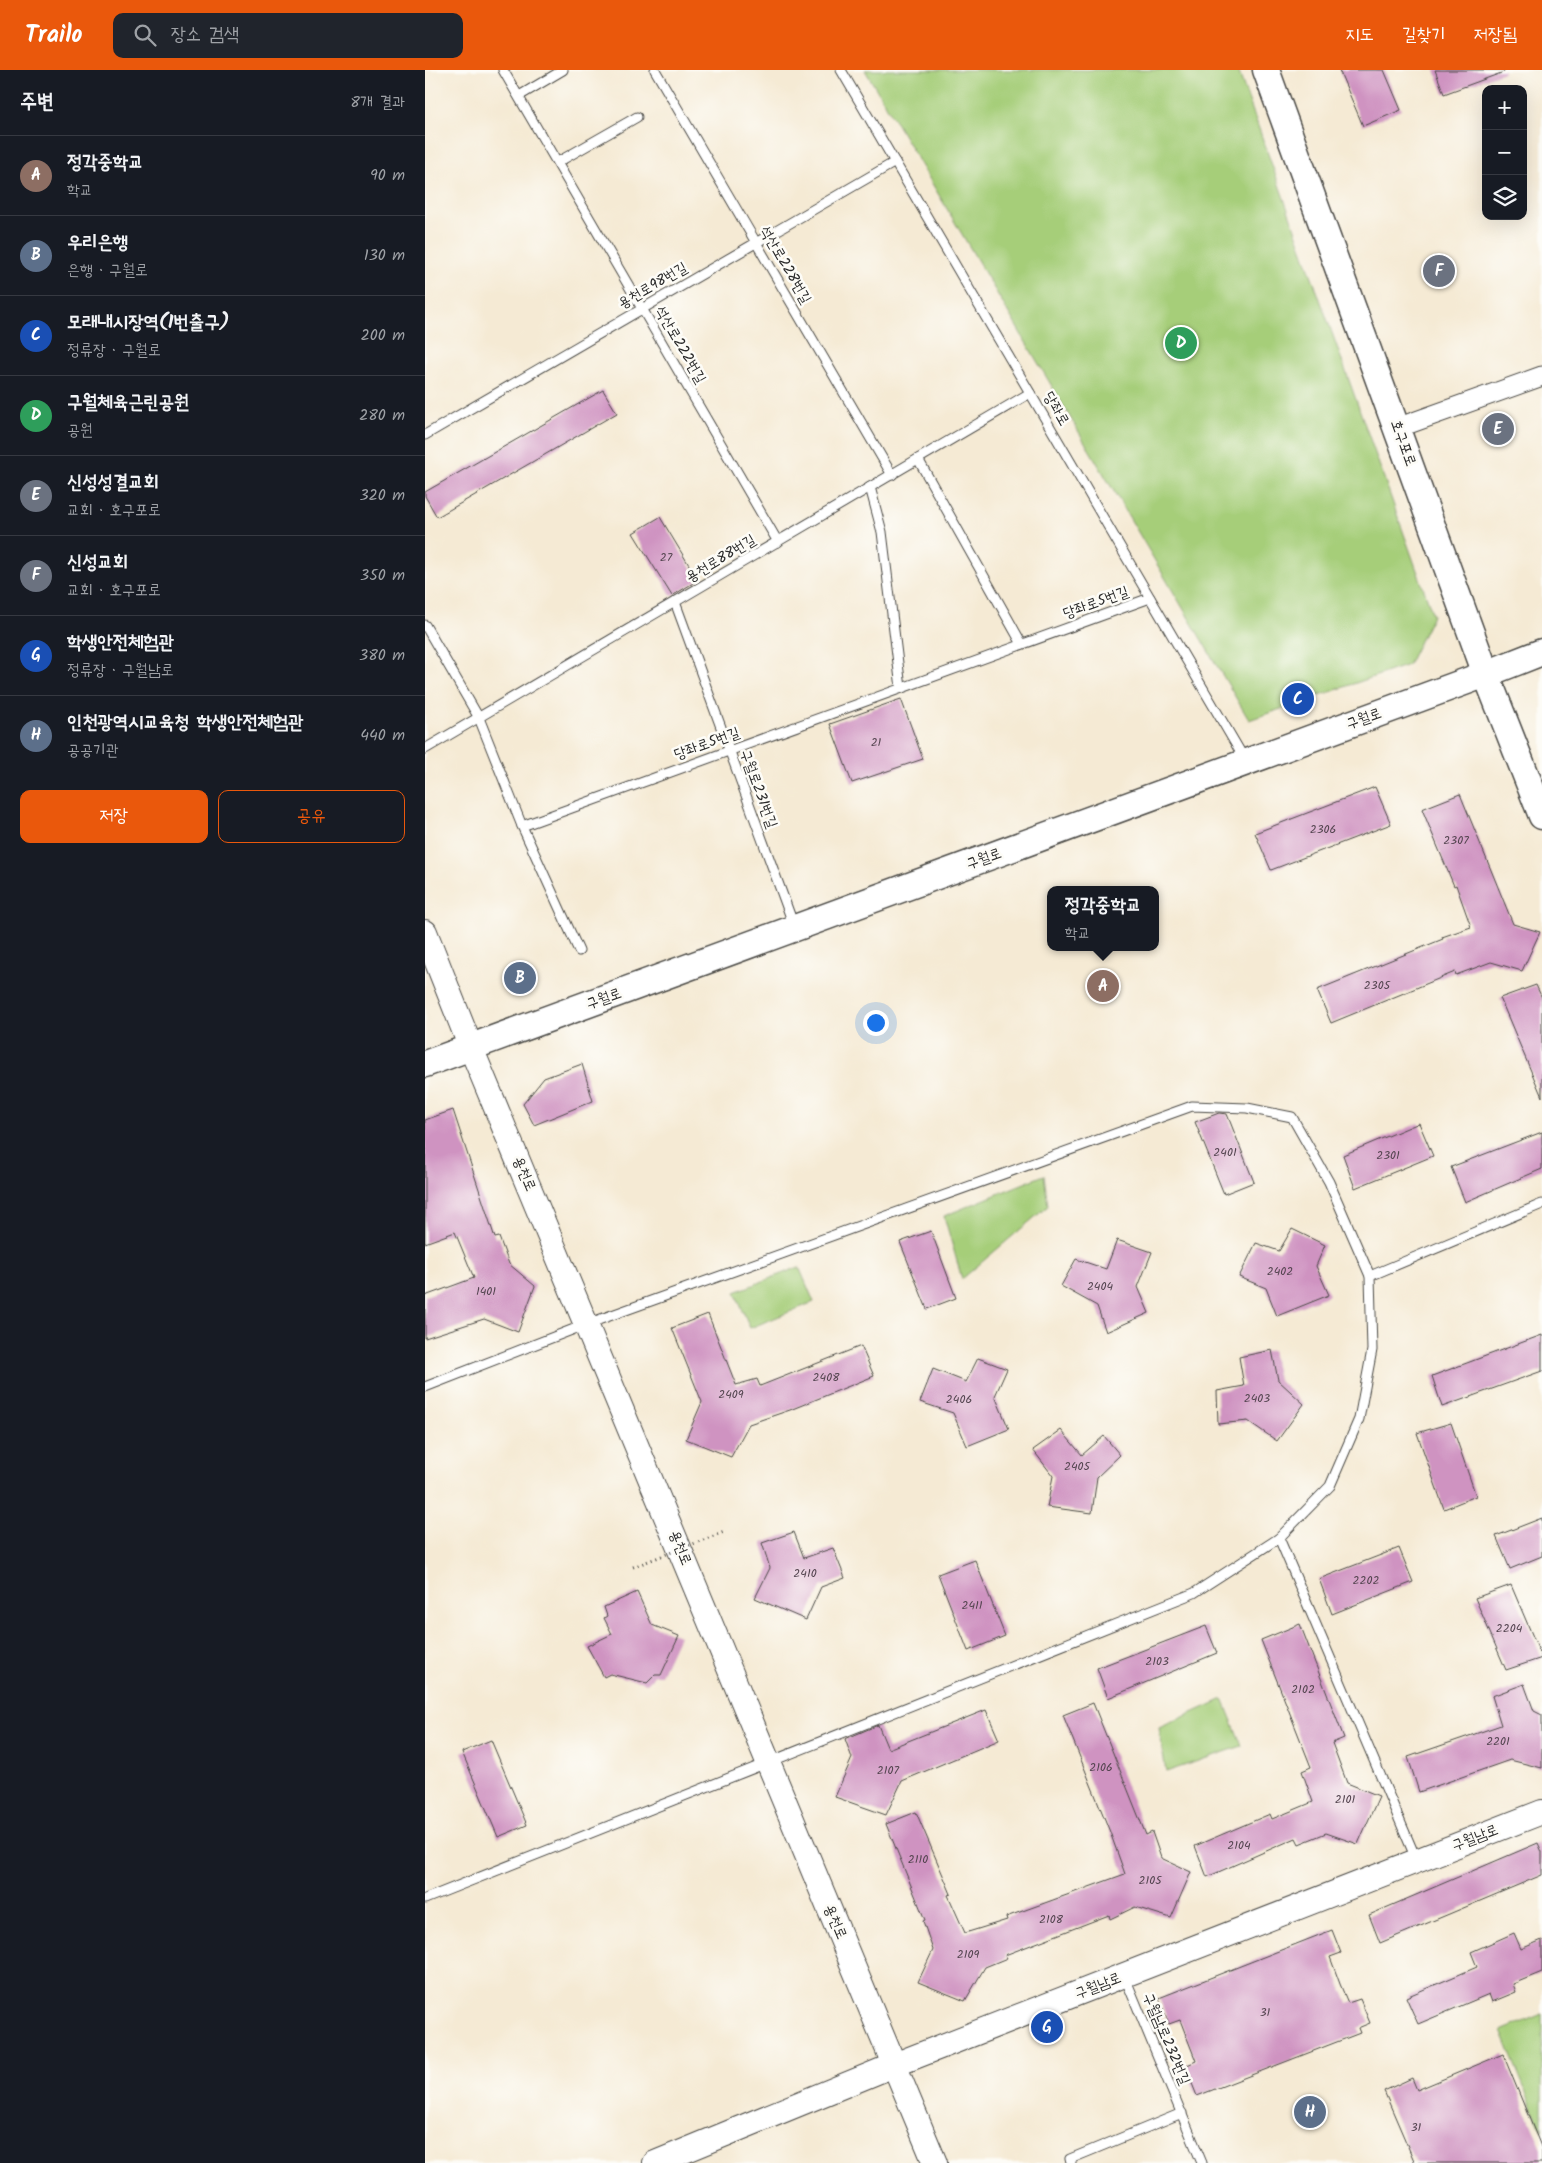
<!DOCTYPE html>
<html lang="ko">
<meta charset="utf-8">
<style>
body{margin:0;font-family:Kalam,"Poor Story",sans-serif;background:#20242c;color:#f1f3f6}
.controls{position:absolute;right:15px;top:15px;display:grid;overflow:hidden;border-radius:10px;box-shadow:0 5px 20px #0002}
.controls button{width:45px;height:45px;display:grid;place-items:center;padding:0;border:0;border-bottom:1px solid #363941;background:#171b24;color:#f1f3f6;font:25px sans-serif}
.you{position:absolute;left:450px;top:952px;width:18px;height:18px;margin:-12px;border:4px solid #fff;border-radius:50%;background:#1a73e8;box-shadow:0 0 0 8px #1a73e833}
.badge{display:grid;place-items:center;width:32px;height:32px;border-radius:50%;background:#ea580c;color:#fff;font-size:16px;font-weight:700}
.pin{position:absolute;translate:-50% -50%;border:2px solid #fff;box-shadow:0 1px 5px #0006}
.popup{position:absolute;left:622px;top:816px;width:112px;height:65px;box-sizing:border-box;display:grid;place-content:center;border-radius:10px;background:#171b24;filter:drop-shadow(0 1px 4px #0005);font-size:16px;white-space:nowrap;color:#9ea1a6}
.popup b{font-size:19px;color:#f1f3f6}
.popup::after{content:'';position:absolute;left:50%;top:100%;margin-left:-10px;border:10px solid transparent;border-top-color:#171b24}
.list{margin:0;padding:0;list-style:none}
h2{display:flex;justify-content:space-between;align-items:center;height:65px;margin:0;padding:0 20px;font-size:21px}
h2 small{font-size:16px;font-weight:400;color:#9ea1a6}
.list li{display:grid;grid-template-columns:32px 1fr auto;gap:15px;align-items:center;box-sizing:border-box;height:80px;padding:0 20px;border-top:1px solid #363941}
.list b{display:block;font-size:19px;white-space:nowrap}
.list p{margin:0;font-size:16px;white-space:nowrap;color:#9ea1a6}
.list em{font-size:16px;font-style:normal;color:#9ea1a6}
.actions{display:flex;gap:10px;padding:15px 20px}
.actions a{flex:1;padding:11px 0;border:1px solid #ea580c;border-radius:10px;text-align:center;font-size:18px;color:#ea580c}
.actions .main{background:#ea580c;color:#fff}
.icon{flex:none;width:28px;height:28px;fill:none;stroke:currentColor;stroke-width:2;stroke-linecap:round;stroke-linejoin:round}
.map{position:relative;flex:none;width:1117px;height:2093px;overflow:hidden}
header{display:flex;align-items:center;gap:30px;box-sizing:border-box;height:70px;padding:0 25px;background:#ea580c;color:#fff}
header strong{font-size:24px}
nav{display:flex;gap:28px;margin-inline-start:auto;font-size:18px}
.search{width:350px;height:45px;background:#20242c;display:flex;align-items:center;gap:12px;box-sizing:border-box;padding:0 18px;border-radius:10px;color:#9ea1a6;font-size:19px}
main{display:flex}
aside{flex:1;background:#171b24}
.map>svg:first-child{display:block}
.green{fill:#a6ce79;stroke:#687c52}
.building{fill:#cf93c1}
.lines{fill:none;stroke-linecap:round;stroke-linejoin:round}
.service-casing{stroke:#494844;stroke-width:11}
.minor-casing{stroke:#494844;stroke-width:21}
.tertiary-casing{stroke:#494844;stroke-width:26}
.secondary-casing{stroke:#494844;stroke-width:29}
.service{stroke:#fff;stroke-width:9}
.minor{stroke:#fff;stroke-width:19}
.tertiary{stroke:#fff;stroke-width:24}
.secondary{stroke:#fff;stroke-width:26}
.path-bridge{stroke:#494844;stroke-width:3;stroke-dasharray:1 4;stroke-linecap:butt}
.labels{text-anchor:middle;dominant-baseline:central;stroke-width:5;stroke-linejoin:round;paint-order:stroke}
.number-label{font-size:12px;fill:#544550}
.street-label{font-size:15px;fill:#2b2b2b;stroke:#fdfcf7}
</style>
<header>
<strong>Trailo</strong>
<div class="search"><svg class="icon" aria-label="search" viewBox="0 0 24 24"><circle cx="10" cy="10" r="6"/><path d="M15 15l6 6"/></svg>장소 검색</div>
<nav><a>지도</a><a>길찾기</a><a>저장됨</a></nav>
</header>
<main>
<aside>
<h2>주변<small>8개 결과</small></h2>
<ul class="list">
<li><span class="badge" style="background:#8d6e63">A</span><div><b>정각중학교</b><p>학교</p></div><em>90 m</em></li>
<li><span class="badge" style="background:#5c6f8a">B</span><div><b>우리은행</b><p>은행 · 구월로</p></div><em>130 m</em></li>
<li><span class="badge" style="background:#1a4fb4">C</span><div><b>모래내시장역(1번출구)</b><p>정류장 · 구월로</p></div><em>200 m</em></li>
<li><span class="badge" style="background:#2e9e5b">D</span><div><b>구월체육근린공원</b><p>공원</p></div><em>280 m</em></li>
<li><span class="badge" style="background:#6b7280">E</span><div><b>신성성결교회</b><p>교회 · 호구포로</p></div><em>320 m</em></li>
<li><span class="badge" style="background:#6b7280">F</span><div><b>신성교회</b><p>교회 · 호구포로</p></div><em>350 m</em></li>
<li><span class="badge" style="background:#1a4fb4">G</span><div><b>학생안전체험관</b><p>정류장 · 구월남로</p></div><em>380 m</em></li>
<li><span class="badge" style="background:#5c6f8a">H</span><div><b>인천광역시교육청 학생안전체험관</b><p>공공기관</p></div><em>440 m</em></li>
</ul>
<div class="actions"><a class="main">저장</a><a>공유</a></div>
</aside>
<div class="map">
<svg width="1117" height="2093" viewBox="0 0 1117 2093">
<rect width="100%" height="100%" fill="#fdfcf7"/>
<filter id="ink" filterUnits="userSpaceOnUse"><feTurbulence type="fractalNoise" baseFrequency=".02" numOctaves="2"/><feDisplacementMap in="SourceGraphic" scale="10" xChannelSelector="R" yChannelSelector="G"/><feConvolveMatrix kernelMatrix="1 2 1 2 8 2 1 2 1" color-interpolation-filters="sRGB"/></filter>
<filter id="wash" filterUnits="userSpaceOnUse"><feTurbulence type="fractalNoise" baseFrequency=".0096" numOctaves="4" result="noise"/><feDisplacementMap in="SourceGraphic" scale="20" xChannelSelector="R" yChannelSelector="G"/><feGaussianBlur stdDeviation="1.12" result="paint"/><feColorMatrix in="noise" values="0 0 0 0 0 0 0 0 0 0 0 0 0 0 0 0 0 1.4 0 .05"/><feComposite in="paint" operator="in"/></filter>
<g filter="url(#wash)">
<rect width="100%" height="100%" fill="#f5ead4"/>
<g class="green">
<path d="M440,0h373l195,545 -25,50 -159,55z"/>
<path d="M619,1105l4,31 -86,73 -18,-63z"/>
<path d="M374,1197l15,35 -64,26 -15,-36z"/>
<path d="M798,1629l19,47 -76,26 -7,-44z"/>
<path d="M1117,1944v117l-41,-100z"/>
</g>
<g id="blocks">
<g class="building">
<path d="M914,0h45l17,40 -38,16z"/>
<path d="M1010,0h69v2l-60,22z"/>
<path d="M178,320l14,23 -180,104 -12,-21v-4z"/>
<path d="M235,447l38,63 -26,16 -39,-63z"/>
<path d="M476,629l22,60 -71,24 -22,-59z"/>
<path d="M950,717l16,37 -120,46 -16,-37z"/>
<path d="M1035,724l53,130 27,8 -18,39 -31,-9 -35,13 -1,-3 -124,51 -14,-33 126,-51 -1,-2 29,-10 -15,-42 -2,1 -32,-77z"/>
<path d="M1111,915l6,13v99l-42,-99z"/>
<path d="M157,994l11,37 -59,24 -11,-21 21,-26z"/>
<path d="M28,1040l42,128 4,-1 10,27 26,22 -17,46 -34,-13 -59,19v-42l49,-18 -19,-46 -30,11v-123z"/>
<path d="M794,1043l8,1 27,68 -30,12 -29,-72z"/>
<path d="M994,1053l14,33 -78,32 -12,-33z"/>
<path d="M1117,1062v37l-77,33 -14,-35z"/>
<path d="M867,1159l33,16 -9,21 13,29 -52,21 -11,-28 -27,-11 17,-34 23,8z"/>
<path d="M506,1161l25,67 -29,11 -27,-67z"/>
<path d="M692,1170l35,12 -14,35 11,26 -43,19 -9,-26 -36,-20 15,-27 30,10z"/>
<path d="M283,1244l28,71 21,-6 3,7 101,-40 13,30 -84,34 -41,14 -18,33 -45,-18 16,-37 -30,-74z"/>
<path d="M1117,1265v36l-100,36 -10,-31z"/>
<path d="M847,1280l6,30 26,24 -27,37 -29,-20 -30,3 -1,-33 27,-5 -5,-29z"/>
<path d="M553,1288l29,11 -12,27 14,33 -42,17 -14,-33 -33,-11 13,-33 33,13z"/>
<path d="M1026,1353l25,73 -32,13 -27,-76z"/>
<path d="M636,1360l21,25 22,-19 16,19 -23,22 -5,36 -45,-6 6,-31 -20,-26z"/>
<path d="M1117,1448v38l-32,13 -14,-33z"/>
<path d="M369,1462l10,26 29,-10 12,30 -24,9 -15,33 -51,-22 15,-30 -8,-25z"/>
<path d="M974,1478l14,34 -81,32 -13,-35z"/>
<path d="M550,1490l30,76 -37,15 -30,-77z"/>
<path d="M1086,1515l31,73 -36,12 -31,-72z"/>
<path d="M212,1522l15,33 27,11 -18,39h-6l-8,8 -37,-9 -6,3 -17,-31 25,-12 -8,-16 3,-2 -3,-9z"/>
<path d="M875,1554l44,114 -12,5 15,40 32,13 -21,48 -32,-11 -27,11 -3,-6 -89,39 -12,-31 75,-32 2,5 41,-17 -11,-31 9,-4 -50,-127z"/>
<path d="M781,1556l11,27 -109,45 -11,-30z"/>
<path d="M1099,1614l10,27 8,4v53l-32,-8 -91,32 -11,-35 93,-32 -9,-29z"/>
<path d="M668,1633l53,132 6,-3 9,26 30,14 -20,46 -36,-11 -25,12 -1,-4 -104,40 2,3 -22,9 -20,34 -47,-19 15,-32 -10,-29 2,-1 -39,-96 30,-12 35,82 -3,1 17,38 42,-13 -1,-3 119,-43 -15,-42 -47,-117z"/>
<path d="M561,1640l13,30 -97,41 -16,34 -51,-18 17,-39 -7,-19 33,-14 10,24z"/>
<path d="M66,1670l36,85 -29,12 -36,-85z"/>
<path d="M1113,1773l4,9v23l-162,68 -11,-28z"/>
<path d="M907,1860l9,23 -11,4 10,27 8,19 12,-4 10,24 -12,5 2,5 -163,63 -12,-30 11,-5 -16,-41 -11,4 -10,-26z"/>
<path d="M1089,1863l7,16 21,-9v32l-29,12 3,8 -24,10 -3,-8 -71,30 -12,-27 71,-30 -6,-15z"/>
<path d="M1078,1984l39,95v14h-127l-31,-72 28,-13 5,12z"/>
</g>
</g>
</g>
<g filter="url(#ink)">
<use href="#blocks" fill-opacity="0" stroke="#494844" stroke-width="1"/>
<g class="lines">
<g class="service-casing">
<g id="service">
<path d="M78,0l275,472"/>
<path d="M230,0l237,405"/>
<path d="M416,0l404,690"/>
<path d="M94,26l44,-26"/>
<path d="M133,92l79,-45"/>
<path d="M0,365l470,-273"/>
<path d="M493,389l104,185"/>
<path d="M445,417l12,45 19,156"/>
<path d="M250,532l119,324"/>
<path d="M0,555l54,93 43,108 57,125"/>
<path d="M0,679l605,-356"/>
<path d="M97,756l628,-228"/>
<path d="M945,1206l172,-72"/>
<path d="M0,1317l162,-63 605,-218 55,2 45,9 37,65 41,94 2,74 -13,69 -29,67 -51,52 -85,55 -769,306"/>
<path d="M854,1468l138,323"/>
<path d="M699,1905l78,188"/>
<path d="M646,2093l-1,-4 112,-46"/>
</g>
</g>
<g class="minor-casing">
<path id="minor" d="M972,358l145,-52"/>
</g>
<g class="tertiary-casing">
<g id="tertiary">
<path d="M0,862l46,116 464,1115"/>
<path d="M230,2093l239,-98 648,-253"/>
</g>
</g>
<g class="secondary-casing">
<g id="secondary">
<path d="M841,0l220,604 56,142"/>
<path d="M0,994l1061,-390 56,-22"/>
</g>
</g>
<use href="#service" class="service"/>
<use href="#minor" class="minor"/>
<use href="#tertiary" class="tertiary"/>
<use href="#secondary" class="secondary"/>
<path class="path-bridge" d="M208,1497l91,-35"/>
</g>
</g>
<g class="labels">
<g class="number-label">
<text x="241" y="487">27</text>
<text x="451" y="672">21</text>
<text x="898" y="759">2306</text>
<text x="1031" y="770">2307</text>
<text x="952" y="915">2305</text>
<text x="800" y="1082">2401</text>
<text x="963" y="1085">2301</text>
<text x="855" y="1201">2402</text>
<text x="675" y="1216">2404</text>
<text x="61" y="1221">1401</text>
<text x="401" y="1307">2408</text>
<text x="306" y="1324">2409</text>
<text x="832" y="1328">2403</text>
<text x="534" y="1329">2406</text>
<text x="652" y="1396">2405</text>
<text x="380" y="1503">2410</text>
<text x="941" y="1510">2202</text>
<text x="547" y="1535">2411</text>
<text x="1084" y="1558">2204</text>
<text x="732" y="1591">2103</text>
<text x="878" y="1619">2102</text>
<text x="1073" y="1671">2201</text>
<text x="676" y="1697">2106</text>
<text x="463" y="1700">2107</text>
<text x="920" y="1729">2101</text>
<text x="814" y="1775">2104</text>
<text x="493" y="1789">2110</text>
<text x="725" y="1810">2105</text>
<text x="626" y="1849">2108</text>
<text x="543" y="1884">2109</text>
<text x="840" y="1942">31</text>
<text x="991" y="2057">31</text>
</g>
<g class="street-label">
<text transform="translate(360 195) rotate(60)">석산로228번길</text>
<text transform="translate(228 216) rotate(-30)">용천로98번길</text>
<text transform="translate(255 275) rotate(60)">석산로222번길</text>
<text transform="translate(631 339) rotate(60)">당좌로</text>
<text transform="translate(978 373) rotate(70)">호구포로</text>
<text transform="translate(296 489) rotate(-31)">용천로88번길</text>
<text transform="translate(671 533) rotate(-20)">당좌로5번길</text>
<text transform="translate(939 649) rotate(-20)">구월로</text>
<text transform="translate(282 674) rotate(-20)">당좌로5번길</text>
<text transform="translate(333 719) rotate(70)">구월로231번길</text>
<text transform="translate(559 789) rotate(-20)">구월로</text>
<text transform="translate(179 929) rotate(-20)">구월로</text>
<text transform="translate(99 1104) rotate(67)">용천로</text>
<text transform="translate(255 1478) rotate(68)">용천로</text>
<text transform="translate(1050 1768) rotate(-21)">구월남로</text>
<text transform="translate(410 1852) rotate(67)">용천로</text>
<text transform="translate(673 1916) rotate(-21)">구월남로</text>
<text transform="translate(741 1969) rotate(67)">구월남로232번길</text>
</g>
</g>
</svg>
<div class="controls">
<button>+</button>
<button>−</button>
<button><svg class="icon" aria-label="layers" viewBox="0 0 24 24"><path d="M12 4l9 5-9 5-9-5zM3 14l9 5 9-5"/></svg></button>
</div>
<div class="you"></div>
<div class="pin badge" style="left:678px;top:916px;background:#8d6e63">A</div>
<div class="popup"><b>정각중학교</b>학교</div>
<div class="pin badge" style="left:95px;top:908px;background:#5c6f8a">B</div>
<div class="pin badge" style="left:873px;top:629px;background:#1a4fb4">C</div>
<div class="pin badge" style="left:756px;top:273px;background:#2e9e5b">D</div>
<div class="pin badge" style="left:1073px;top:359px;background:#6b7280">E</div>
<div class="pin badge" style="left:1014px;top:201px;background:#6b7280">F</div>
<div class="pin badge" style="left:622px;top:1957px;background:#1a4fb4">G</div>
<div class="pin badge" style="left:885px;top:2042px;background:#5c6f8a">H</div>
</div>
</main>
